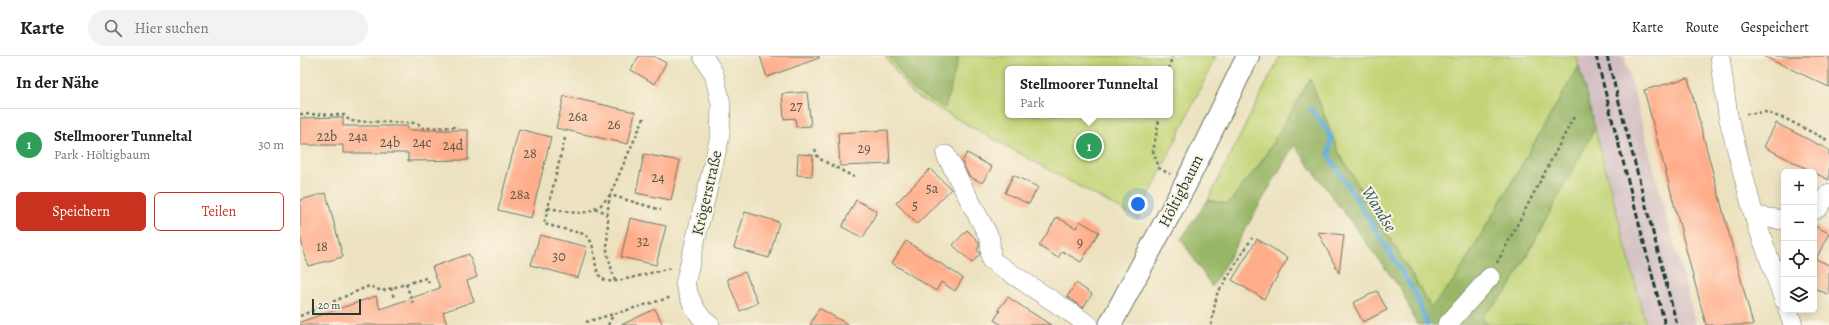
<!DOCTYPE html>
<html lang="de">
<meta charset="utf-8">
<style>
body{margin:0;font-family:Alegreya,serif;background:#f2f2f2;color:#202124}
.controls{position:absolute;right:12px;bottom:12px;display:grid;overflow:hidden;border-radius:6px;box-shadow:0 2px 10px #0003}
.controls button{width:36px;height:36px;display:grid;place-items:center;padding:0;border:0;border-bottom:1px solid #e0e0e0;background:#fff;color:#202124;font:20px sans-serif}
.scale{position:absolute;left:12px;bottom:10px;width:49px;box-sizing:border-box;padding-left:4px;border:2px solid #1f3d34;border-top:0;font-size:11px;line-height:14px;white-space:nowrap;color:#1f3d34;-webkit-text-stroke:3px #fcf5e5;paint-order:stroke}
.you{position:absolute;left:838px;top:148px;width:14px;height:14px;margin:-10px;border:3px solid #fff;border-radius:50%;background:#1a73e8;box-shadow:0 0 0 6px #1a73e833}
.badge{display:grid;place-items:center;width:26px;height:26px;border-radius:50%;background:#c8321e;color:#fff;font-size:13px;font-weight:700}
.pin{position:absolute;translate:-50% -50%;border:2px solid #fff;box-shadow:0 1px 4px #0006}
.popup{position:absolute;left:705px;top:10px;width:168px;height:52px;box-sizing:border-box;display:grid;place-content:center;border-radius:6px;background:#fff;filter:drop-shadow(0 1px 3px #0005);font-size:13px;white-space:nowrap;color:#757577}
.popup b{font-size:15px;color:#202124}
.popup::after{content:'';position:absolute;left:50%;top:100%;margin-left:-8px;border:8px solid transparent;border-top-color:#fff}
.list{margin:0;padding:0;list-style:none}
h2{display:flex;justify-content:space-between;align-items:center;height:52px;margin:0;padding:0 16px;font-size:17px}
h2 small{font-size:13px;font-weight:400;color:#757577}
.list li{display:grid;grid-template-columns:26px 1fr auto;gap:12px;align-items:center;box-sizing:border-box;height:72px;padding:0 16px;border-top:1px solid #e0e0e0}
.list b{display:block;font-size:15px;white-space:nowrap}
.list p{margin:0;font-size:13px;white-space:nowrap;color:#757577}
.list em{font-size:13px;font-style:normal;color:#757577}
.actions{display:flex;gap:8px;padding:12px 16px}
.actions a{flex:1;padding:9px 0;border:1px solid #c8321e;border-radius:6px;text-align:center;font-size:14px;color:#c8321e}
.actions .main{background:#c8321e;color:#fff}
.icon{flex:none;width:22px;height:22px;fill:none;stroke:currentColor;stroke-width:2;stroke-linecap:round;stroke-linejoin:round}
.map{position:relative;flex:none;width:1529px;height:269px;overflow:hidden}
header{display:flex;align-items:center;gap:24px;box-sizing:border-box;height:56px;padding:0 20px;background:#fff;border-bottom:1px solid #e0e0e0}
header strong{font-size:19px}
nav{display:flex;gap:22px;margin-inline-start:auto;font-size:14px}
.search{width:280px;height:36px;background:#f2f2f2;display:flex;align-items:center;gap:10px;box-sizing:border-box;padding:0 14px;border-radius:22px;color:#757577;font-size:15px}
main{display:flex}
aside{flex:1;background:#fff}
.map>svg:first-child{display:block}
.industrial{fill:#d2bec2}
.green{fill:#c2d477;stroke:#708856;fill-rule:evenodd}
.forest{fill:#99b668;stroke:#5c7a4e}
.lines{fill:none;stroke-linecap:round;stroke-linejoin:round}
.stream{stroke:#5eacd7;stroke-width:5}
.building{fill:#ffac89}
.minor-casing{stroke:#677765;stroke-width:20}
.major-casing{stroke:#677765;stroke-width:24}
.path{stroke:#677765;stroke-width:2.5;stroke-dasharray:3 3;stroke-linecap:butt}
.minor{stroke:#fff;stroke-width:19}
.major{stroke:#fff;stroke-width:22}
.rail{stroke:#1f3d34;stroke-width:3;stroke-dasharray:6 3;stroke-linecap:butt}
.labels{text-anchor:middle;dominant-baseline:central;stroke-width:4;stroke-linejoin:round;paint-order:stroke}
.number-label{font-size:14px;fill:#575949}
.street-label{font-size:16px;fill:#1f3d34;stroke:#fcf5e5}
.water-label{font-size:17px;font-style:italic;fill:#325e65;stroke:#fcf5e5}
</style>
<header>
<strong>Karte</strong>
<div class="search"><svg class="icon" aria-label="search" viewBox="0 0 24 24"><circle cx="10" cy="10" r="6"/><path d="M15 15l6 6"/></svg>Hier suchen</div>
<nav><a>Karte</a><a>Route</a><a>Gespeichert</a></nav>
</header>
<main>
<aside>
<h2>In der Nähe<small></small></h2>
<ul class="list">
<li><span class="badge" style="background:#2e9e5b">1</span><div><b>Stellmoorer Tunneltal</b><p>Park · Höltigbaum</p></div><em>30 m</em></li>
</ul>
<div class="actions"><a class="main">Speichern</a><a>Teilen</a></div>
</aside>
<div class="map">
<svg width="1529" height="269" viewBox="0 0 1529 269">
<rect width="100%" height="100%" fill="#fcf5e5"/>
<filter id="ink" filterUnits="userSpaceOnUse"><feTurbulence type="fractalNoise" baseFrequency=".025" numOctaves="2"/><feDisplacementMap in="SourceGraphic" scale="8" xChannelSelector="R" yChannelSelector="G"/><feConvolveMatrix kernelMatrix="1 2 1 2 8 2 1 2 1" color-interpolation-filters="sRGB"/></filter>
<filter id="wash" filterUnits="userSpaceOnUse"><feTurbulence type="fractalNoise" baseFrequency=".012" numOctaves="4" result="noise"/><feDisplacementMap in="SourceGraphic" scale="16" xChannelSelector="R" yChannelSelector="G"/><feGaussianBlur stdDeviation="0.9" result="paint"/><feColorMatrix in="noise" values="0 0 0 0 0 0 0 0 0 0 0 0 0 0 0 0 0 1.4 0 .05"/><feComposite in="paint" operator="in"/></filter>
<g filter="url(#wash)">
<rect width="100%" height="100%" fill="#ece2c0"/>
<path class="industrial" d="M1277,0h47l72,269h-50z"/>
<g class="green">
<path d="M585,0h331l-78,163 -226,-125zM708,13h162v46h-162z"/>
<path d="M980,0h297l2,10 -123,212 -25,29 -92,-154 -29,-74 -48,82 -34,43 -20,-4z"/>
<path d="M1295,72l51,197h-158l-6,-8 25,-25z"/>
</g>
<g class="forest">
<path d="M589,0h70l-14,52 -31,-17z"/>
<path d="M1279,10l16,62 -88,164 -25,25 6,8h-71l-15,-34 -108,-146 -82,142 -31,-48 27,-39 20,4 34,-43 48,-82 29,74 92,154 25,-29z"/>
</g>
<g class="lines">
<path class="stream" d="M1011,53l20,27 -2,20 86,137 12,32"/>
</g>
<g id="blocks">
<g class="building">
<path d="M339,0h14l13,7 -11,21 -24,-14z"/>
<path d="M460,0h59v2l-52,19z"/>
<path d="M1463,0h66v31l-19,-9z"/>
<path d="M1388,22l65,247h-47l-62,-235z"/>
<path d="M507,36l4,34 -15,1 -1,-9 -11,1 -2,-25z"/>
<path d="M264,40l71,16 -7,32 -72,-16z"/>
<path d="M43,61v9h65v4h60v30l-60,1v-8h-65v-8h-43v-27z"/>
<path d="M1476,67l53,27v30l-65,-33z"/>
<path d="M219,73l32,8 -20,81 -33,-8z"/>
<path d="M588,74l2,34 -50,2 -2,-33z"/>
<path d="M667,97l25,14 -10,16 -13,-7 -7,-14z"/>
<path d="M344,98l36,7 -9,39 -35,-7z"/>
<path d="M498,98l15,1 -1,21 -15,-1z"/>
<path d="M630,113l21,20 -34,35 -21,-21z"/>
<path d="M713,119l25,12 -9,17 -24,-11z"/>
<path d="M26,137l17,64 -35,9 -8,-30v-36z"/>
<path d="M556,144l21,11 -14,27 -21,-11z"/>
<path d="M445,156l34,10 -10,36 -35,-10z"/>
<path d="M757,161l19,11 4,-7 19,11 -18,30 -19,-11 -4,7 -19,-12z"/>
<path d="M330,162l36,8 -10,39 -35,-8z"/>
<path d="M1514,170l15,7 -13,26 13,6v30l-15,-7z"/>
<path d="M667,174l12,12v5l-2,2 3,5 -8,9 -19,-18z"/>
<path d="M1018,176l26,3 -5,38z"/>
<path d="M240,179l47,12 -9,31 -47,-13z"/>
<path d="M957,183l31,19 -24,41 -32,-19z"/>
<path d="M606,185l57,37 -8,13 -14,-9 -5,9 -44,-28z"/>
<path d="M169,198l8,23 -10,4 7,20 -31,11 4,13h-147v-3l76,-26 4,13 60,-21 -8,-21z"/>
<path d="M445,216l13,31 -18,8 -13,-32z"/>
<path d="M776,227l16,11 -9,14 -16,-11z"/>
<path d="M1077,235l10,19 -24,12 -10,-19z"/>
<path d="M708,241l18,12 25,16h-49l-8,-5 6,-9 -2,-1z"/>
<path d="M519,252l30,17h-39z"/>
<path d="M355,253l8,16h-42z"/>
</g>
</g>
</g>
<g filter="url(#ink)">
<use href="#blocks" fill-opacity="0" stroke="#677765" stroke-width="1"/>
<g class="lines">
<g class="minor-casing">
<g id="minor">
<path d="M403,0l11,18 7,30 -1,32 -35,148c5,15 11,32 25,41"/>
<path d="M1420,0l8,60 26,100 30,84"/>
<path d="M646,99l44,84 1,21 98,65"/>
<path d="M1514,154l5,-3 10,-14"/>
<path d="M1454,160l30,4"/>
<path d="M1488,254l5,15"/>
<path d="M1147,269l43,-48"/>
</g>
</g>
<g class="major-casing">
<path id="major" d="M810,269l76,-142 62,-127"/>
</g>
<g class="path">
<path d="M869,13l3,-13"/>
<path d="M0,58l44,1 6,6 67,2 6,5 35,-1"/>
<path d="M1446,58l19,-2 23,8 41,21"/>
<path d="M860,59l-7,36 6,17 11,6"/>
<path d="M265,82l-21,86 40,10c19,11 1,51 32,47 18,-3 37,-9 55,-13"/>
<path d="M515,93l3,9 36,19"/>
<path d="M248,152l28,5 12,-1 13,-7 9,-10 34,-77"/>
<path d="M295,153l10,3 3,6 -1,35 8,28"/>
<path d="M307,159l3,-20 51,15"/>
<path d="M1197,207l78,-148"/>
<path d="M106,228l7,19"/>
<path d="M91,232l3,10"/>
<path d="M0,260l69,-30 13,5 44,-13 5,7"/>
<path d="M286,266l86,-25"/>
<path d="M308,269l5,-10"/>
<path d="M911,269l6,-31 35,-56"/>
</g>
<use href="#minor" class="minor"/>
<use href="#major" class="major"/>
<g class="rail">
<path d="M1296,0l69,269"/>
<path d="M1307,0l70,269"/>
</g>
</g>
</g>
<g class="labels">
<g class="number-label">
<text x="496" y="50">27</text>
<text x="278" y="60">26a</text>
<text x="314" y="68">26</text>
<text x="27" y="80">22b</text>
<text x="58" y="80">24a</text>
<text x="90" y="86">24b</text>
<text x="122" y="86">24c</text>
<text x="153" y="89">24d</text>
<text x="564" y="92">29</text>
<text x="230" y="97">28</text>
<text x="358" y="121">24</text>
<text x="632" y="132">5a</text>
<text x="220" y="138">28a</text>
<text x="615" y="149">5</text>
<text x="343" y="185">32</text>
<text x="780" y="186">9</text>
<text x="22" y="190">18</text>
<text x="259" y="200">30</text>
</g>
<g class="street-label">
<text transform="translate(881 135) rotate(-63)">Höltigbaum</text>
<text transform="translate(407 137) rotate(-77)">Krögerstraße</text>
</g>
<g class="water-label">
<text transform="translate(1079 153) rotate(58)">Wandse</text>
</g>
</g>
</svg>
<div class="controls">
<button>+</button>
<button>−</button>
<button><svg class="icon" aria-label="locate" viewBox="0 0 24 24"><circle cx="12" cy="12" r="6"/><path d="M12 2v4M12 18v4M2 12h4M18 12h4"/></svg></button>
<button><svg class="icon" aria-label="layers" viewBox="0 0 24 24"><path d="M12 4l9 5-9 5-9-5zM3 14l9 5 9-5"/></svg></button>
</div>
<div class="scale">20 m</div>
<div class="you"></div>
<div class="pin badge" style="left:789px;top:90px;background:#2e9e5b">1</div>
<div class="popup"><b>Stellmoorer Tunneltal</b>Park</div>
</div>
</main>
